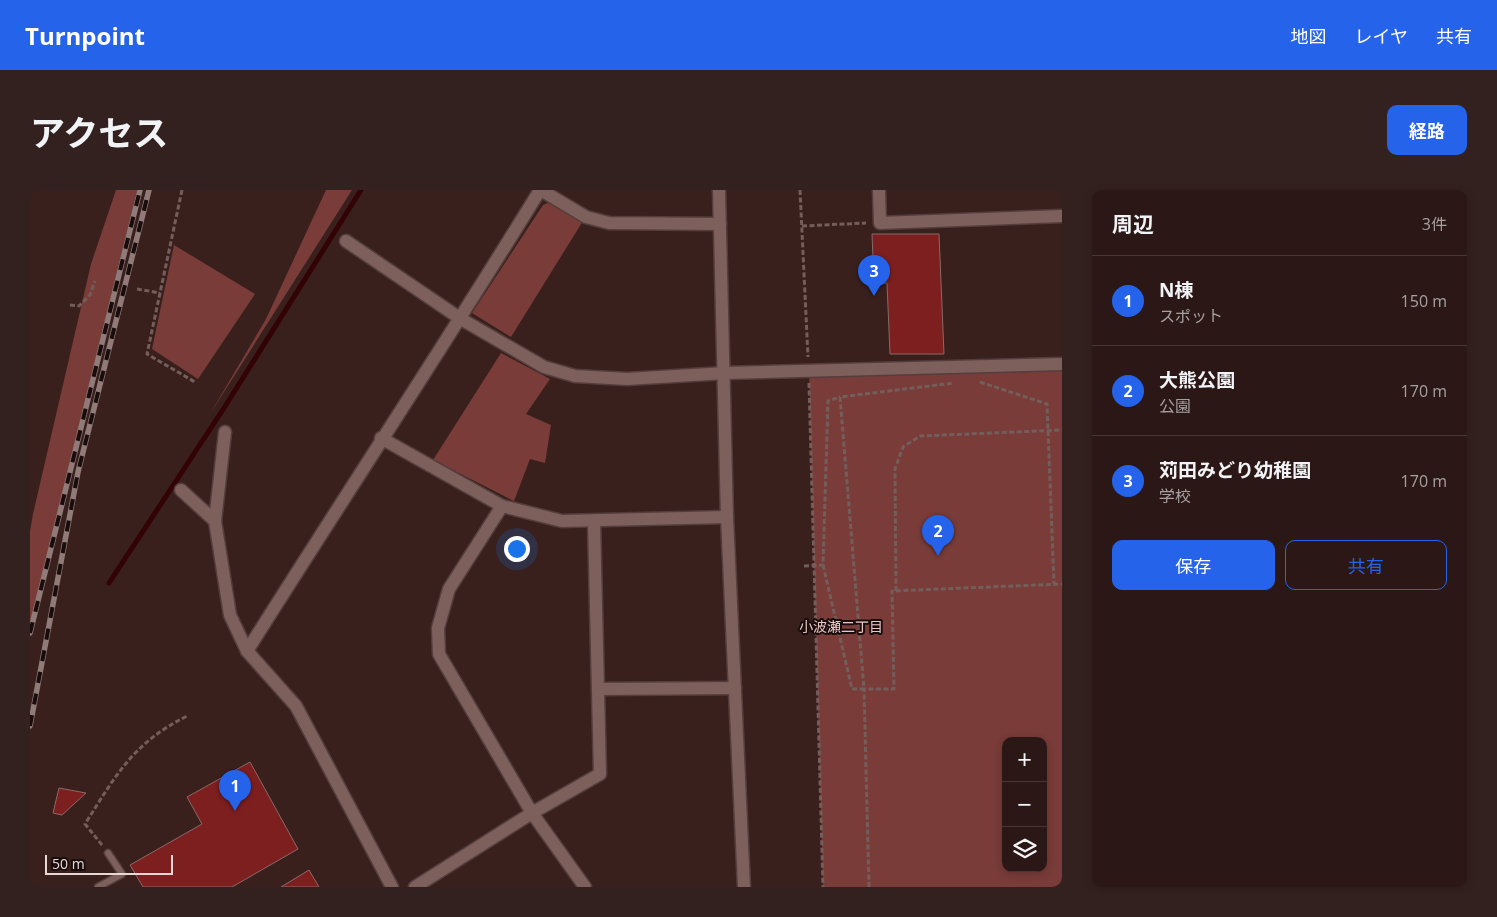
<!DOCTYPE html>
<html lang="ja">
<meta charset="utf-8">
<style>
body{margin:0;font-family:"Open Sans","Noto Sans JP",sans-serif;background:#33211f;color:#f1f3f6}
.controls{position:absolute;right:15px;bottom:15px;display:grid;overflow:hidden;border-radius:10px;box-shadow:0 2px 8px #0003}
.controls button{width:45px;height:45px;display:grid;place-items:center;padding:0;border:0;border-bottom:1px solid #473735;background:#2b1816;color:#f1f3f6;font:25px sans-serif}
.scale{position:absolute;left:15px;bottom:12px;width:128px;box-sizing:border-box;padding-left:5px;border:2px solid #e9d8d6;border-top:0;font-size:14px;line-height:18px;white-space:nowrap;color:#e9d8d6;-webkit-text-stroke:4px #180d0c;paint-order:stroke}
.you{position:absolute;left:486px;top:358px;width:18px;height:18px;margin:-12px;border:4px solid #fff;border-radius:50%;background:#1a73e8;box-shadow:0 0 0 8px #1a73e833}
.badge{display:grid;place-items:center;width:32px;height:32px;border-radius:50%;background:#2563eb;color:#fff;font-size:16px;font-weight:700}
.pin{position:absolute;translate:-50% -41px;filter:drop-shadow(0 1px 2px #0008)}
.pin::after{content:'';position:absolute;top:26px;width:18px;height:15px;background:inherit;clip-path:polygon(0 0,100% 0,50% 100%)}
.list{margin:0;padding:0;list-style:none}
h2{display:flex;justify-content:space-between;align-items:center;height:65px;margin:0;padding:0 20px;font-size:21px}
h2 small{font-size:16px;font-weight:400;color:#a6a0a1}
.list li{display:grid;grid-template-columns:32px 1fr auto;gap:15px;align-items:center;box-sizing:border-box;height:90px;padding:0 20px;border-top:1px solid #473735}
.list b{display:block;font-size:19px;white-space:nowrap}
.list p{margin:0;font-size:16px;white-space:nowrap;color:#a6a0a1}
.list em{font-size:16px;font-style:normal;color:#a6a0a1}
.actions{display:flex;gap:10px;padding:15px 20px}
.actions a{flex:1;padding:11px 0;border:1px solid #2563eb;border-radius:10px;text-align:center;font-size:18px;color:#2563eb}
.actions .main{background:#2563eb;color:#fff}
.icon{flex:none;width:28px;height:28px;fill:none;stroke:currentColor;stroke-width:2;stroke-linecap:round;stroke-linejoin:round}
.map{position:relative;flex:none;width:1032px;height:697px;overflow:hidden;border-radius:10px}
header{display:flex;align-items:center;gap:30px;box-sizing:border-box;height:70px;padding:0 25px;background:#2563eb;color:#fff}
header strong{font-size:24px}
nav{display:flex;gap:28px;margin-inline-start:auto;font-size:18px}
.intro{display:flex;align-items:center;justify-content:space-between;box-sizing:border-box;height:120px;padding:0 30px}
h1{margin:0;font-size:35px}
.button{padding:12px 22px;border-radius:10px;background:#2563eb;color:#fff;font-size:18px;font-weight:700}
main{display:flex;gap:30px;padding:0 30px}
aside{flex:1;background:#2b1816;border-radius:10px;box-shadow:0 2px 8px #0003}
.map>svg:first-child{display:block}
.green{fill:#793c38;fill-rule:evenodd}
.lines{fill:none;stroke-linecap:round;stroke-linejoin:round}
.stream{stroke:#330204;stroke-width:5}
.building{fill:#7e1f1f;stroke:#896a67}
.lane-casing{stroke:#543e3d;stroke-width:9}
.street-casing{stroke:#543e3d;stroke-width:15}
.secondary-casing{stroke:#543e3d;stroke-width:15}
.path{stroke:#745e5b;stroke-width:3;stroke-dasharray:5 2.5;stroke-linecap:butt}
.lane{stroke:#7d5f5c;stroke-width:6}
.street{stroke:#7d5f5c;stroke-width:12}
.secondary{stroke:#7d5f5c;stroke-width:12}
.rail-casing{stroke:#907b79;stroke-width:5.5}
.rail{stroke:#180d0c;stroke-width:4;stroke-dasharray:11;stroke-linecap:butt}
.labels{text-anchor:middle;dominant-baseline:central;stroke-width:4;stroke-linejoin:round;paint-order:stroke}
.neighbourhood-label{font-size:14px;fill:#ebc8c5;stroke:#180d0c}
</style>
<header>
<strong>Turnpoint</strong>
<nav><a>地図</a><a>レイヤ</a><a>共有</a></nav>
</header>
<div class="intro"><h1>アクセス</h1><a class="button">経路</a></div>
<main>
<div class="map">
<svg width="1032" height="697" viewBox="0 0 1032 697">
<rect width="100%" height="100%" fill="#39201d"/>
<g class="green">
<path d="M86,0h21l-107,437v-96l3,-17 58,-250z"/>
<path d="M296,0h26l-142,224 56,-95z"/>
<path d="M520,12l33,19 -72,116 -39,-24 71,-108z"/>
<path d="M144,55l81,49 -57,85 -46,-30z"/>
<path d="M471,163l49,26 -24,35 25,11 -6,38 -15,-4 -16,42 -81,-41z"/>
<path d="M1032,173v524h-239l-14,-516zM976,551h37v127h-37z"/>
</g>
<g class="lines">
<path class="stream" d="M79,393l115,-175 137,-218"/>
</g>
<g class="building">
<path d="M842,44h67l5,120h-54l-3,-71h-13z"/>
<path d="M220,572l48,87 -66,38h-89l-13,-22 72,-41 -15,-27z"/>
<path d="M29,598l27,5 -24,22 -9,-2z"/>
<path d="M279,680l10,17h-38z"/>
</g>
<g class="lines">
<g class="lane-casing">
<path id="lane" d="M68,697l24,-13 -14,-21"/>
</g>
<g class="street-casing">
<g id="street">
<path d="M511,0l45,27 23,6 111,1"/>
<path d="M689,0l8,327 17,370"/>
<path d="M849,0l1,33 182,-7"/>
<path d="M316,51l115,78 83,48 31,9 52,3 98,-6 337,-9"/>
<path d="M351,248l121,68 60,15 165,-4"/>
<path d="M151,300l34,31"/>
<path d="M472,316l-53,83 -11,39 1,26 93,159 53,74"/>
<path d="M217,461c97,-154 198,-306 293,-461"/>
<path d="M568,499l137,-1"/>
<path d="M385,697l117,-74 68,-39 -6,-252"/>
</g>
</g>
<g class="secondary-casing">
<path id="secondary" d="M195,242l-10,89 15,94 17,36 49,55 96,181"/>
</g>
<g class="path">
<path d="M152,0l-35,164 48,28"/>
<path d="M770,0l8,167"/>
<path d="M772,36l64,-3"/>
<path d="M107,99l23,4"/>
<path d="M40,115l9,1 11,-11 5,-14"/>
<path d="M950,192l67,22 7,180"/>
<path d="M779,193l14,504"/>
<path d="M793,375l29,124h12l-24,-292 114,-14"/>
<path d="M774,376l19,-1 5,-164 12,-4"/>
<path d="M866,401l-1,-122 8,-22 17,-11 142,-6"/>
<path d="M72,655l-17,-21c31,-49 48,-81 102,-108"/>
<path d="M839,697l-5,-198h30l-2,-98 170,-7"/>
</g>
<use href="#lane" class="lane"/>
<use href="#street" class="street"/>
<use href="#secondary" class="secondary"/>
<g class="rail-casing">
<g id="rail">
<path d="M0,443l110,-443"/>
<path d="M0,536l48,-254 71,-282"/>
</g>
</g>
<use href="#rail" class="rail"/>
</g>
<g class="labels">
<g class="neighbourhood-label">
<text x="811" y="436">小波瀬二丁目</text>
</g>
</g>
</svg>
<div class="controls">
<button>+</button>
<button>−</button>
<button><svg class="icon" aria-label="layers" viewBox="0 0 24 24"><path d="M12 4l9 5-9 5-9-5zM3 14l9 5 9-5"/></svg></button>
</div>
<div class="scale">50 m</div>
<div class="you"></div>
<div class="pin badge" style="left:205px;top:621px">1</div>
<div class="pin badge" style="left:908px;top:366px">2</div>
<div class="pin badge" style="left:844px;top:106px">3</div>
</div>
<aside>
<h2>周辺<small>3件</small></h2>
<ul class="list">
<li><span class="badge">1</span><div><b>N棟</b><p>スポット</p></div><em>150 m</em></li>
<li><span class="badge">2</span><div><b>大熊公園</b><p>公園</p></div><em>170 m</em></li>
<li><span class="badge">3</span><div><b>苅田みどり幼稚園</b><p>学校</p></div><em>170 m</em></li>
</ul>
<div class="actions"><a class="main">保存</a><a>共有</a></div>
</aside>
</main>
